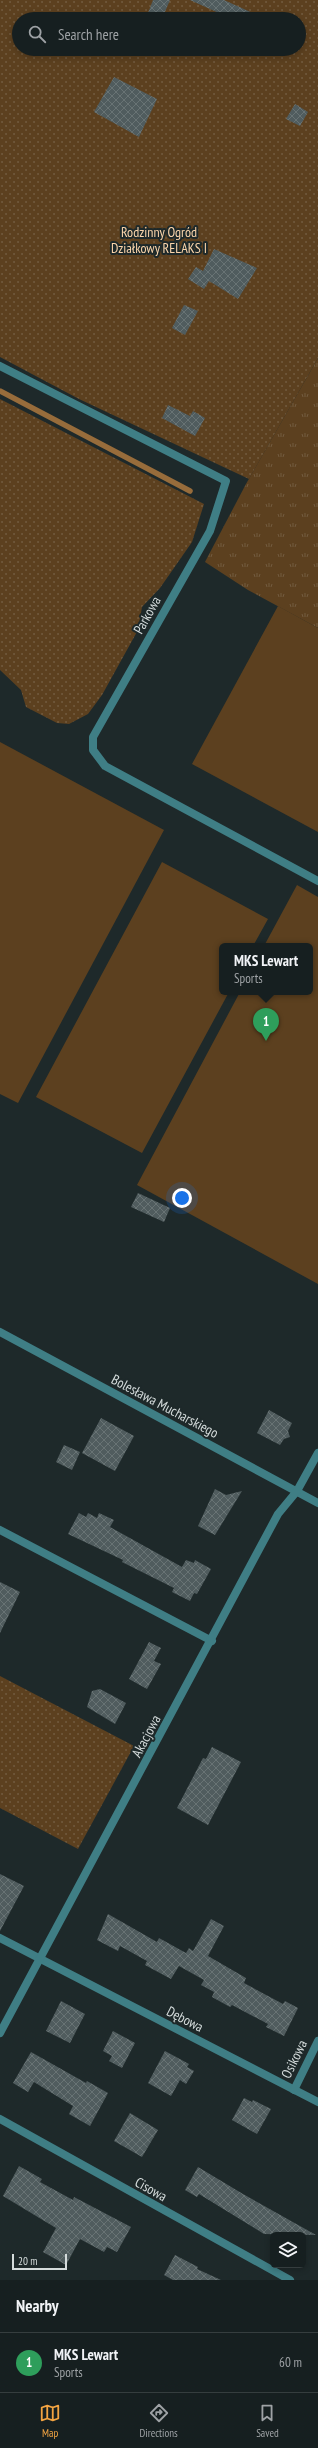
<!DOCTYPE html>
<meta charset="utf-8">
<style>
body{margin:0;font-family:"PT Sans Narrow",sans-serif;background:#232c2d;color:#f1f3f6}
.controls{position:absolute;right:12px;bottom:12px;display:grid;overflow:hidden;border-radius:6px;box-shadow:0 2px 6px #0003}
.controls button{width:36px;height:36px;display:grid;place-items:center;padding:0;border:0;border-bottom:1px solid #353d3e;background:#161f20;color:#f1f3f6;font:20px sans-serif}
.scale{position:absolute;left:12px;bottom:10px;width:55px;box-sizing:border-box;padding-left:4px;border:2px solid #d5dcdc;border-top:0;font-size:11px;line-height:14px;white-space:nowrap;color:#d5dcdc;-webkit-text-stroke:3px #1e292a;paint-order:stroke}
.you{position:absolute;left:182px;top:1198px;width:14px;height:14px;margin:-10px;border:3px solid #fff;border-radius:50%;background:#1a73e8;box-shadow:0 0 0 6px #1a73e833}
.badge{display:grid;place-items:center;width:26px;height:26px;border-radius:50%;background:#f3a442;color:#fff;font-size:13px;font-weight:700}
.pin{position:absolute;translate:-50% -33px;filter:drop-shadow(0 1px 2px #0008)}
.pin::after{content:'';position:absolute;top:21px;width:14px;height:12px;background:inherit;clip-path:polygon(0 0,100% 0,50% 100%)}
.popup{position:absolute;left:219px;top:943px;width:94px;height:52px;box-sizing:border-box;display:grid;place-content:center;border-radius:6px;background:#161f20;filter:drop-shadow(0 1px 3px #0005);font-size:13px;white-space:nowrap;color:#9ea2a5}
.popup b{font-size:15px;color:#f1f3f6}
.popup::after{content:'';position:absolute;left:50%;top:100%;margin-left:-8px;border:8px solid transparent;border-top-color:#161f20}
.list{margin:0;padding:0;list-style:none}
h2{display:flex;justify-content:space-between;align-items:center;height:52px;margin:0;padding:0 16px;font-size:17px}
h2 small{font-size:13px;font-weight:400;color:#9ea2a5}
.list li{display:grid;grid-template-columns:26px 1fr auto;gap:12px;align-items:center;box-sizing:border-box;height:60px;padding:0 16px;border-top:1px solid #353d3e}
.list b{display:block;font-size:15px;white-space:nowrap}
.list p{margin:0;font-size:13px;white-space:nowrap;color:#9ea2a5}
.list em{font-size:13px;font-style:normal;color:#9ea2a5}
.icon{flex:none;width:22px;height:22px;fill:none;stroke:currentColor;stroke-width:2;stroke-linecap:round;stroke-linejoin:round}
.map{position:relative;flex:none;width:318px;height:2280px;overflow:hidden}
.search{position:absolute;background:#161f20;box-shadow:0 2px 6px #0003;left:12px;right:12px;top:12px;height:44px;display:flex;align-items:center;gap:10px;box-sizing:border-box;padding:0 14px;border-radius:22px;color:#9ea2a5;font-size:15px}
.sheet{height:112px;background:#161f20}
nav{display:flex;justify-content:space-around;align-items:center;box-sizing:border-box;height:56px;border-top:1px solid #353d3e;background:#161f20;font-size:11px;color:#9ea2a5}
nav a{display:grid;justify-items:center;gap:2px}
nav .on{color:#f3a442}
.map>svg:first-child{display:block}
.grass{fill:url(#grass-dots);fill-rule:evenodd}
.park{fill:url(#park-tufts)}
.pitch{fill:#5c401f}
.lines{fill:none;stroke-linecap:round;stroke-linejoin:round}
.stream{stroke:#976c3b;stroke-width:5.5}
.building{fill:url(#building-cross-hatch)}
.street{stroke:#3f7e85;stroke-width:8}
.labels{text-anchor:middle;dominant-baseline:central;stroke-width:4;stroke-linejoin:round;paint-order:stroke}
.park-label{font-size:14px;fill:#fbd5ab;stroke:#1e292a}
.street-label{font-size:14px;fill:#d5dcdc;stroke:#1e292a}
</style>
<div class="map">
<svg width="318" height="2280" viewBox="0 0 318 2280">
<defs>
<pattern id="grass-dots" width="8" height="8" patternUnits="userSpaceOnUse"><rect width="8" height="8" fill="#5c401f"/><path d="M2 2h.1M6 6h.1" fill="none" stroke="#725b3f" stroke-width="1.8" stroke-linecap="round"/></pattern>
<pattern id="park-tufts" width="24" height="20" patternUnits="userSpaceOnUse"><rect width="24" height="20" fill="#5c401f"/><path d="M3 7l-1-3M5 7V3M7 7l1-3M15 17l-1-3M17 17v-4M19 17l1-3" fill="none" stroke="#725b3f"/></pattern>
<pattern id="building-cross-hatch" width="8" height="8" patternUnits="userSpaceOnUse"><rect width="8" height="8" fill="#505c5e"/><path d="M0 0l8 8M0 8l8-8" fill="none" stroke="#687374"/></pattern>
</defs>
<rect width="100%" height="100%" fill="#1e292a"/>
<g class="grass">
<path d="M0,0h318v358l-69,121 -170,-80 -79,-42zM19,19h280v30h-280z"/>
<path d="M0,399l204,105 -12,38 -32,46 -18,19 -4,23 -36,65 -14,19 -19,10 -12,-1 -31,-16 -5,-17 -21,-20z"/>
<path d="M0,1676l134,70 -56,103 -78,-41z"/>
</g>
<path class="park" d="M318,358v270l-70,-38 -43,-28 41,-78z"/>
<g class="pitch">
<path d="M278,606l40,22v204l-126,-68z"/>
<path d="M0,742l164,88 -146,273 -18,-9z"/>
<path d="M162,862l106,57 -15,27h-31v46h7l-87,161 -106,-56z"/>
<path d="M297,885l21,12v387l-181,-99 103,-193h70v-46h-46z"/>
</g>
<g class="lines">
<path class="stream" d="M0,391l190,100"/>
</g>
<g class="building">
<path d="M153,0h17l-8,19 -14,-6z"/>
<path d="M190,0h34l42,19h-34z"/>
<path d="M114,77l43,22 -18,38 -45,-25z"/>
<path d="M295,104l13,8 -8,14 -14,-7z"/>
<path d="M214,249l43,19 -19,31 -29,-18 -5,8 -16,-10 8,-12 7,4z"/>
<path d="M184,305l14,6 -13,24 -13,-7z"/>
<path d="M168,405l22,11 3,-5 12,7 -10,18 -33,-18z"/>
<path d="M138,1193l32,15 -6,14 -33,-15z"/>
<path d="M269,1410l23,13 -4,8 2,6 -6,2 -4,6 -23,-12z"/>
<path d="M101,1418l33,18 -19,35 -33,-18z"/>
<path d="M64,1445l16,7 -8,18 -16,-8z"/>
<path d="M215,1489l11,6 16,-4 -27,44 -17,-9z"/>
<path d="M79,1513l7,4 2,-4 9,5 2,-5 15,7 -4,7 72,40 4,-7 8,3 1,-3 16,9 -14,25 -3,-1 -4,8 -18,-9 2,-4 -52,-26 1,-2 -55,-26z"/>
<path d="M0,1582l20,10 -20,41z"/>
<path d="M149,1642l12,6 -7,13 7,3 -14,25 -18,-10z"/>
<path d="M100,1689l26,14 -11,21 -28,-17 5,-16z"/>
<path d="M212,1747l29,15 -33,63 -31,-17 26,-50 3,1z"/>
<path d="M0,1874l24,12 -24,45z"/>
<path d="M108,1914l49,28 2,-4 27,15 3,-5 4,3 18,-32 13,7 -16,30 38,22 -2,5 39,21 2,-3 13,7 -14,28 -18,-9 2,-3 -36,-19 -2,2 -18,-10 2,-5 -13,-7 3,-5 -25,-14 -8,13 -26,-14 2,-4 -27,-15 -2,5 -21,-11z"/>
<path d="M61,2001l24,13 -15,29 -24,-12z"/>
<path d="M113,2031l22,12 -13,25 -13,-7 3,-5 -9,-5z"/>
<path d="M165,2051l24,13 -2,3 7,4 -8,13 -6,-4 -9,16 -23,-13z"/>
<path d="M31,2052l55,31 1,-2 21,12 -18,33 -21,-12 4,-8 -39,-24 -6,10 -15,-9z"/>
<path d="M244,2098l8,4 1,-2 18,9 -14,25 -25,-14z"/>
<path d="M130,2113l28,17 -16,27 -28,-16z"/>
<path d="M19,2166l23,13 -2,3 33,18 1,-3 57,30 -14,25 -10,-5 -3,5 -24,-13 -14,26 -23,-13 13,-24 -53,-32z"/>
<path d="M198,2167l45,27 73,41 -52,-1 -65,-40 -2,3 -12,-7z"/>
<path d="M175,2255l23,12 -1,2 24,11h-48l-9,-5z"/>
</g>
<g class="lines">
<g class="street">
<path d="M0,366l226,115 -16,50 -117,206v13l12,16 213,115"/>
<path d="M0,1332l318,171"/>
<path d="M0,1530l212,111"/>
<path d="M0,1938l318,164"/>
<path d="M0,2033l278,-519 19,-23 21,-38"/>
<path d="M294,2090l24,-49"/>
<path d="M0,2119l290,161"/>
</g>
</g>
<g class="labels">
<g class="park-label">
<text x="159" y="232">Rodzinny Ogród<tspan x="159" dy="16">Działkowy RELAKS I</tspan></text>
</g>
<g class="street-label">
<text transform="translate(147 615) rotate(-61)">Parkowa</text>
<text transform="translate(165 1406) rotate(28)">Bolesława Mucharskiego</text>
<text transform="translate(146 1736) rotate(-62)">Akacjowa</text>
<text transform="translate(185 2019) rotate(27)">Dębowa</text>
<text transform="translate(294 2059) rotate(-64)">Osikowa</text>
<text transform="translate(151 2189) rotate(29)">Cisowa</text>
</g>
</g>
</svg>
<div class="controls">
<button><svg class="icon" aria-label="layers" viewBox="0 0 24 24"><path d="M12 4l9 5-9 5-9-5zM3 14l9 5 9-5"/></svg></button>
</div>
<div class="scale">20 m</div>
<div class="you"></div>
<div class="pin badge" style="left:266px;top:1041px;background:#2e9e5b">1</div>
<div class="popup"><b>MKS Lewart</b>Sports</div>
<div class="search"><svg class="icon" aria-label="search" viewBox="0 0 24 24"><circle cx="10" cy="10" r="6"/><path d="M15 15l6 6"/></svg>Search here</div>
</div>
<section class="sheet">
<h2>Nearby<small></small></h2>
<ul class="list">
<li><span class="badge" style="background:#2e9e5b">1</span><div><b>MKS Lewart</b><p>Sports</p></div><em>60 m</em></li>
</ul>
</section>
<nav>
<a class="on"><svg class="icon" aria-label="map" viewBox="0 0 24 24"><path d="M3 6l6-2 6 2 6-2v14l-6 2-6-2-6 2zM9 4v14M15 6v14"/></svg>Map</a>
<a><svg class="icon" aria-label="directions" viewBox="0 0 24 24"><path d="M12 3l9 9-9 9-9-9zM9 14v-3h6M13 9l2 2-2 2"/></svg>Directions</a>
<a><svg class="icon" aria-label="saved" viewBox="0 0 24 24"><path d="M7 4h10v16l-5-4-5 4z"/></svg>Saved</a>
</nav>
